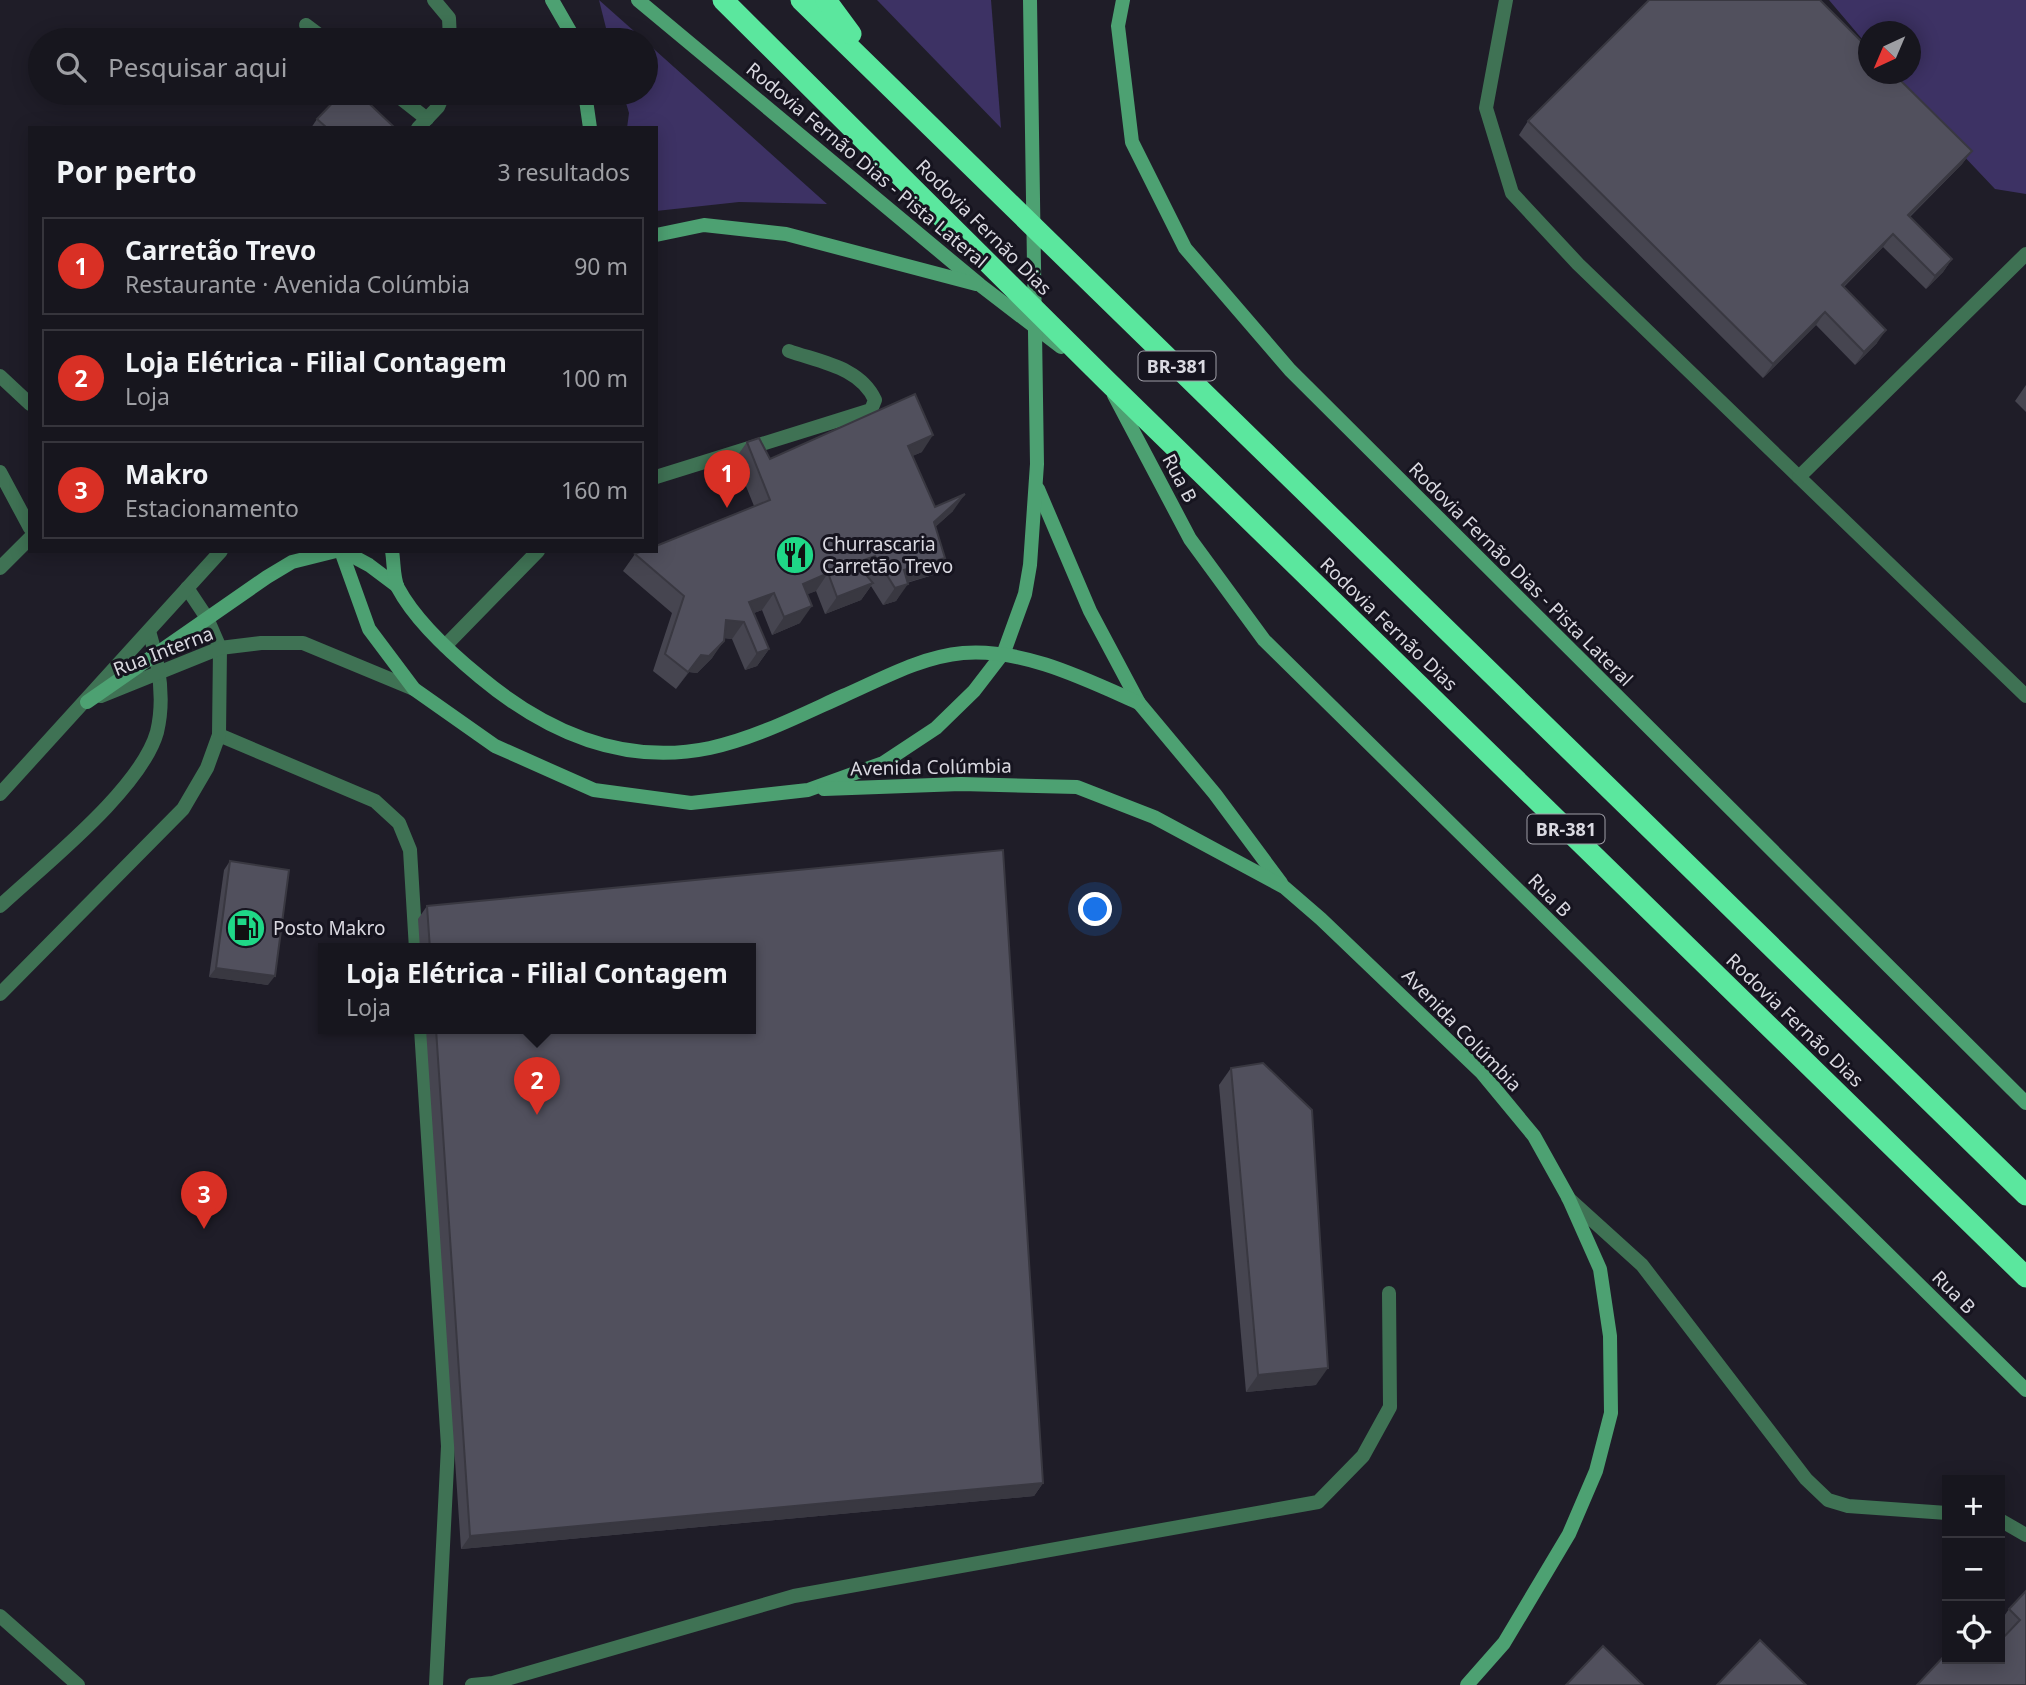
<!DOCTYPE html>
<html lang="pt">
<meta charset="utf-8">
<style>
body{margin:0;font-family:"Noto Sans",sans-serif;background:#201f27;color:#f1f3f6}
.controls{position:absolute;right:21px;bottom:21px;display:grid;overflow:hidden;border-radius:0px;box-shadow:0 4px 18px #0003}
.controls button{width:63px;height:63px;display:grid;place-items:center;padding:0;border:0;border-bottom:2px solid #36353c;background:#17161e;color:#f1f3f6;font:35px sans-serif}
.compass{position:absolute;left:1858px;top:21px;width:63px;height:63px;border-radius:50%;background:#17161e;box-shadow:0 4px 18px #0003;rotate:224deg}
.you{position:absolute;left:1096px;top:910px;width:24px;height:24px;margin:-18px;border:5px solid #fff;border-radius:50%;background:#1a73e8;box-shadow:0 0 0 10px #1a73e833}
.badge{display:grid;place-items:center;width:46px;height:46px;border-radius:50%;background:#d93025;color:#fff;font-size:23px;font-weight:700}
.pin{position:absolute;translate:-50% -58px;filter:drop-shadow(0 2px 4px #0008)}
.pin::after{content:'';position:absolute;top:37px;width:24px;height:21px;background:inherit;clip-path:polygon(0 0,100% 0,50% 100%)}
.popup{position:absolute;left:318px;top:943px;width:438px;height:91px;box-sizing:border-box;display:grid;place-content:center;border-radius:0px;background:#17161e;filter:drop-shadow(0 2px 5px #0005);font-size:23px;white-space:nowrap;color:#9e9fa4}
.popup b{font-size:26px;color:#f1f3f6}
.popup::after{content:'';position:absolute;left:50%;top:100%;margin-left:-14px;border:14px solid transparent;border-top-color:#17161e}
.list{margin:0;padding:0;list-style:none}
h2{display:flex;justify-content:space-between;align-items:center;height:91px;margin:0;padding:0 28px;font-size:30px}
h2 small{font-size:23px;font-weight:400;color:#9e9fa4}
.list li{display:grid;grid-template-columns:46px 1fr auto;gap:21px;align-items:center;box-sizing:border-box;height:98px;margin:0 14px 14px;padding:0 14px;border:2px solid #36353c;border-radius:0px}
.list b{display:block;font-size:26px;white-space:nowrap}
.list p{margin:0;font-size:23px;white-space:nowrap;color:#9e9fa4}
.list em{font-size:23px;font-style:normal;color:#9e9fa4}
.icon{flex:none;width:38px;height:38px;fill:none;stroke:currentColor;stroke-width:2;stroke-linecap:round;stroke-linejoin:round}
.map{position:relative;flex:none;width:2026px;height:1685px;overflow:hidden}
.search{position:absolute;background:#17161e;box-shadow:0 4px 18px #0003;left:28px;top:28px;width:630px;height:77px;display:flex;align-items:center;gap:18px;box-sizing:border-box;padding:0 24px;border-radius:38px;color:#9e9fa4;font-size:26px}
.panel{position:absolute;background:#17161e;box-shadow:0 4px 18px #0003;left:28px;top:126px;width:630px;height:427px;border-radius:0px}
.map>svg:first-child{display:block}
.green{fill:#3d3264}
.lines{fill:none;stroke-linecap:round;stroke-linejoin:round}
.lane{stroke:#3f7254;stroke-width:14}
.street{stroke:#3f7254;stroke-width:14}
.secondary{stroke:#4da172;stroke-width:14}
.highway{stroke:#5be79e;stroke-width:21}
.wall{fill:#464550}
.shaded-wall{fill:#393841}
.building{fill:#51505d;stroke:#393841;stroke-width:2}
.labels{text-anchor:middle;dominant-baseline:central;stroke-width:6;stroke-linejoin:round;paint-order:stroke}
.shield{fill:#16141f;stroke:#9f9ea7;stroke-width:2}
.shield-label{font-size:18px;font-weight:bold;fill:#dad9e1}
.street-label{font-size:19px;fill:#dad9e1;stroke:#16141f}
.poi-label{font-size:19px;fill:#dad9e1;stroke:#16141f;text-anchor:start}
</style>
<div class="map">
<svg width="2026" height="1685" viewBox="0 0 2026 1685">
<rect width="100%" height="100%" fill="#1f1d28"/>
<g class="green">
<path d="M599,0l45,40h-35z"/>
<path d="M877,0h114l10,128z"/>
<path d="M1829,0h197v194l-31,-5 -53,-56 -51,-59h19v-42h-42v14z"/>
<path d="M646,42l181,162h1l-89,-2 -83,9v-83h-29l2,-15 -6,-20h23z"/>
</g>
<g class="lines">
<g class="lane">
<path d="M434,0l15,18 1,22"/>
<path d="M1506,0l-20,108 26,85 66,71 448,432"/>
<path d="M306,25l20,15"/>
<path d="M394,93l33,26"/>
<path d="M418,128l20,-21 6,-14"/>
<path d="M0,376l30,28"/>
<path d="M0,472l30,56"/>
<path d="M656,477l215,-67 4,-10c-15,-33 -55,-38 -86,-49"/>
<path d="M1799,477l227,-223"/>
<path d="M0,568l30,-30"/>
<path d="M445,646l93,-95"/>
<path d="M219,735l156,66 24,22 11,27 6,99"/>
<path d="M0,906c45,-42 141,-117 157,-174 8,-33 2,-69 -8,-101"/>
<path d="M0,994l183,-185 24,-41 12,-33 1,-87 -13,-30 -20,-30"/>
<path d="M421,1029l27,417 -12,239"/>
<path d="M1568,1198l74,67 164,214 22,21 20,6 99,7"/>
<path d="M2000,1520l26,15"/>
<path d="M0,1616l78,69"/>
<path d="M472,1685l21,-2 301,-87 524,-94 45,-46 27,-49 -1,-114"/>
</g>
<g class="street">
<path d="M101,696l119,-48 41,-5h42l111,46"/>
<path d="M0,794l221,-243"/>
</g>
<g class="secondary">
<path d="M552,0l23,40"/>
<path d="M638,0l342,285 81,62"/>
<path d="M1123,0l-5,26 14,116 53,106 105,122 736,733"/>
<path d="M585,93l5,35"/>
<path d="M656,235l48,-10 82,9 190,50"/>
<path d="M1114,395l76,144 74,101 762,750"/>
<path d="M1038,489l52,122 49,92 76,91 66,89"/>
<path d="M341,551l28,78 45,60 81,57 99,44 97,13 117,-13 75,-27 53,-35 38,-37 30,-39 21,-58 5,-29 7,-101 -7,-464"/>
<path d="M343,551l26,14 28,21"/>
<path d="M392,551c2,11 1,27 6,37 17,32 54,66 82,89 66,55 143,89 230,71 46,-10 91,-33 133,-52 39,-17 77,-39 120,-43 60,-5 122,26 176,50"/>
<path d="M87,702l180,-125 25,-15 44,-11"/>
<path d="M824,789l137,-5 116,3 77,30 130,70 37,32 161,154 52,63 34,61 32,72 10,67 1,77 -15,58 -27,63 -65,109 -37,42"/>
</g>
<g class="highway">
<path d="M723,0l384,381 919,896"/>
<path d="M801,0l1225,1195"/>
<path d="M826,0l25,34"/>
</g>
</g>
<g class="wall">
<path d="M317,119l78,9h-84z"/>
<path d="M1528,121l444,30 -10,13 -52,53 42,42 -9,13 -17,17 -43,-42 -39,40 33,56 -22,22 -39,-40 -53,53 -244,-243z"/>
<path d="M2026,385v27l-11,-11z"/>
<path d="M747,442l23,17 152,-7 -10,4 23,51 18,4 -18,16 10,31 -12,17 -26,8 -11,18 -13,4 -12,-19 -10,14 -36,14 -9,-23 -9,3 -7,29 -28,12 -10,-25 -8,3 15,36 -12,17 -12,4 -13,-31 -8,-1 -12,20 -15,15 -8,-1 -13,17 -23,-18 19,-58 -49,-42 12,-17 119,-48 -19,-47z"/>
<path d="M1003,850l40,633 -9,13 -573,53 -35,-520h325v-80h-331l-2,-30 9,-13z"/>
<path d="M230,861l38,124 -59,-8 15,-107z"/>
<path d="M1231,1068l85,317 -70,7 -27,-307z"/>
<path d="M2026,1591v94l-24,-46 4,-4 -6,-6v-7l9,-13z"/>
</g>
<g class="shaded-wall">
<path d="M1972,151l-10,13 -64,64 10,-13z"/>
<path d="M1893,234l-10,13 -51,51 10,-13z"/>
<path d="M1952,259l-9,13 -17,17 9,-13z"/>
<path d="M1825,312l-9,13 -53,53 10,-14z"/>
<path d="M1886,330l-9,13 -22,22 9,-13z"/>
<path d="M933,435l-11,17 -26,11 12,-17z"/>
<path d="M965,494l-12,17 -31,28 12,-17z"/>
<path d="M875,556l-12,17 -7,-10z"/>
<path d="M945,558l-12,17 -39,11 10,-16z"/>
<path d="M828,573l-12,18 -25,10 12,-17z"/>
<path d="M873,583l-12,17 -36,14 12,-17z"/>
<path d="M908,584l-12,17 -13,4 12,-17z"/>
<path d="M774,593l-12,17 -25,9 12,-17z"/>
<path d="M812,606l-12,17 -28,12 12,-18z"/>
<path d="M726,620l18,2 -12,17 -18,-2z"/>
<path d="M724,641l-12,17 -15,15 -8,-1 -13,17 25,-34z"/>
<path d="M769,649l-12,17 -12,4 12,-17z"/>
<path d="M216,968l59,8 -7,9 -59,-8z"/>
<path d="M1328,1368l-12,17 -70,7 12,-17z"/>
<path d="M1043,1483l-9,13 -573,53 9,-13z"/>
</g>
<g class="building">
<path d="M1649,0h171l48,48v26h26l78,77 -64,64 44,44 -17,17 -42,-42 -51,51 44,45 -22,22 -39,-40 -52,52 -245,-243z"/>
<path d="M342,93h16l37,35h-68l-10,-9z"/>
<path d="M915,394l18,41 -25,11 27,61 30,-13 -31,28 11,36 -41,12 4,14 -13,4 -20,-32 -19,7 17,20 -36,14 -9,-24 -25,11 9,22 -28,11 -10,-24 -25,9 20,47 -12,4 -13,-31 -18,-2 -2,21 -15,15 -8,-1 -13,17 -23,-18 19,-58 -49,-42 7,-3h14v-5l114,-46 -23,-58 12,-4 11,21z"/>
<path d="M1003,850l40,633 -573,53 -34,-507h315v-80h-321l-3,-43z"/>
<path d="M230,861l59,9 -14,106 -59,-8z"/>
<path d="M1263,1063l49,47 16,258 -70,7 -27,-307z"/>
<path d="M2026,1591v94h-109l30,-32v6h53v-23l2,3 18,-19 -11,-11z"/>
<path d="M1760,1640l46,45h-89z"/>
<path d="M1603,1646l40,39h-77z"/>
</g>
<defs>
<g id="restaurant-disc" transform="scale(2.0125)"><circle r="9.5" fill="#1fd887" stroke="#16141f"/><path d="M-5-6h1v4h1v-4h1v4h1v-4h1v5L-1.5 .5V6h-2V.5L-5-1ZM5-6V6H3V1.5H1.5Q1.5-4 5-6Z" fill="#111"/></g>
<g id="fuel-disc" transform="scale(2.0125)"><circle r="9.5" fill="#1fd887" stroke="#16141f"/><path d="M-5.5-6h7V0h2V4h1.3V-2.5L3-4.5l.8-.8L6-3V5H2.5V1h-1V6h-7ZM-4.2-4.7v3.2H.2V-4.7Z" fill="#111"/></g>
</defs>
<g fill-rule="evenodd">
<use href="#restaurant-disc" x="795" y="555"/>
<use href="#fuel-disc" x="246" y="928"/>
</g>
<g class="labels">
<g class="shield">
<rect x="1138.5" y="351.5" width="77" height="29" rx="5"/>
<rect x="1527.5" y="814.5" width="77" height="29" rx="5"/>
</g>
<g class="shield-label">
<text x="1177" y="366">BR-381</text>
<text x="1566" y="829">BR-381</text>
</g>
<g class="street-label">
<text transform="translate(867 165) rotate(40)">Rodovia Fernão Dias - Pista Lateral</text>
<text transform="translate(984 227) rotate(45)">Rodovia Fernão Dias</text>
<text transform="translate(1180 478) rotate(62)">Rua B</text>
<text transform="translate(1521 574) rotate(45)">Rodovia Fernão Dias - Pista Lateral</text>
<text transform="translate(1389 624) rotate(44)">Rodovia Fernão Dias</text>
<text transform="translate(163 651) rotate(-21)">Rua Interna</text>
<text transform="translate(931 767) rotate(-1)">Avenida Colúmbia</text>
<text transform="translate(1550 895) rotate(45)">Rua B</text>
<text transform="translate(1795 1020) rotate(44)">Rodovia Fernão Dias</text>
<text transform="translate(1462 1030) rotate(46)">Avenida Colúmbia</text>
<text transform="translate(1954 1292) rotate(45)">Rua B</text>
</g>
<g class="poi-label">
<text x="822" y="544">Churrascaria<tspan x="822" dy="22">Carretão Trevo</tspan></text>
<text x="273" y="928">Posto Makro</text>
</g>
</g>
</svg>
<div class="controls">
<button>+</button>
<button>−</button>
<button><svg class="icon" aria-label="locate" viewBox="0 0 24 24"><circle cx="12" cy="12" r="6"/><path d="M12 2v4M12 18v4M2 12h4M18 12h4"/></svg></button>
</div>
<svg class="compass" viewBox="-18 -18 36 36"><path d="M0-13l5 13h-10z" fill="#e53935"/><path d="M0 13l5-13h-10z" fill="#9e9fa4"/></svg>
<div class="you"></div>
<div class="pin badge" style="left:727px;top:508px">1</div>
<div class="pin badge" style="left:537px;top:1115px">2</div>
<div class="popup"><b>Loja Elétrica - Filial Contagem</b>Loja</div>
<div class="pin badge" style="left:204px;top:1229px">3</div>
<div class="search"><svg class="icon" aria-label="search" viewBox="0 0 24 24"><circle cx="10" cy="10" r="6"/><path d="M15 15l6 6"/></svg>Pesquisar aqui</div>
<section class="panel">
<h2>Por perto<small>3 resultados</small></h2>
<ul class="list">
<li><span class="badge">1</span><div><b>Carretão Trevo</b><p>Restaurante · Avenida Colúmbia</p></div><em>90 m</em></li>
<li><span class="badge">2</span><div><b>Loja Elétrica - Filial Contagem</b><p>Loja</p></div><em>100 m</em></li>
<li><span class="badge">3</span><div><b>Makro</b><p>Estacionamento</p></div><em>160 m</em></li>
</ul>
</section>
</div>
